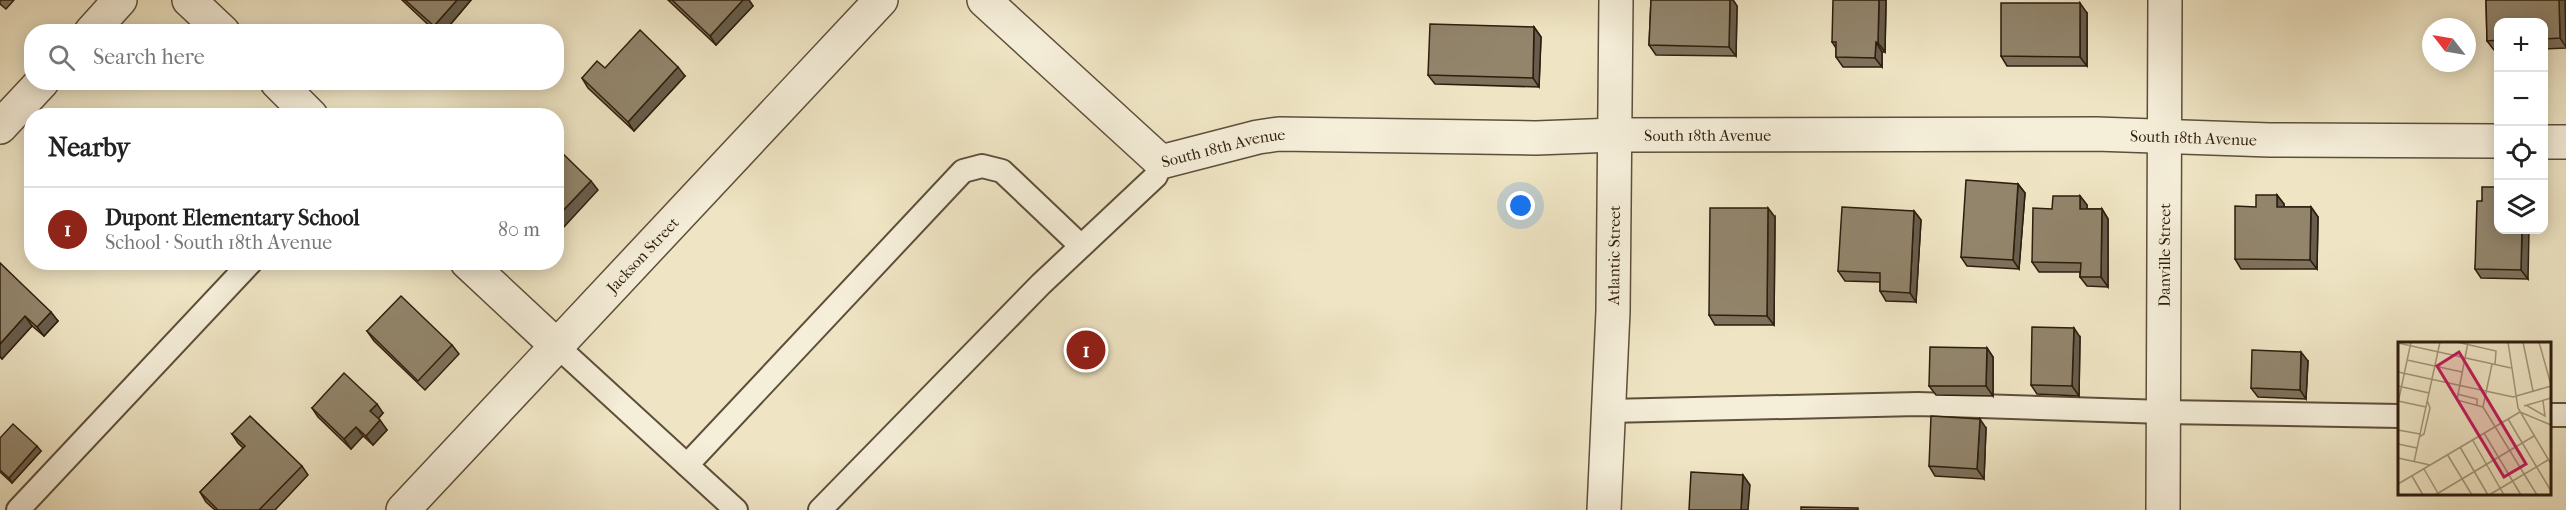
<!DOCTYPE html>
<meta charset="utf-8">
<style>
body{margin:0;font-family:"IM FELL French Canon",serif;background:#f6f6f6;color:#222}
.controls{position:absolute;right:18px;top:18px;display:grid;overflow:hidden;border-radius:12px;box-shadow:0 3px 15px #0003}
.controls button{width:54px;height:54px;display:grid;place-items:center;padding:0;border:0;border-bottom:2px solid #e0e0e0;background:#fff;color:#222;font:30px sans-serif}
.compass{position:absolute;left:2422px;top:18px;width:54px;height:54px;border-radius:50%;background:#fff;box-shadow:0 3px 15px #0003;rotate:301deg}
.you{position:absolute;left:1521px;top:206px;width:21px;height:21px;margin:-15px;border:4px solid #fff;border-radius:50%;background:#1a73e8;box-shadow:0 0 0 9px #1a73e833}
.badge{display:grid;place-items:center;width:39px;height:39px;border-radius:50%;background:#8f2418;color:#fff;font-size:20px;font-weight:700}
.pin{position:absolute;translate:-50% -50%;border:3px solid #fff;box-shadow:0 2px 6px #0006}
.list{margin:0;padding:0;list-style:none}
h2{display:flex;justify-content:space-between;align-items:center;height:78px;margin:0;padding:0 24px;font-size:26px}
h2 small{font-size:20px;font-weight:400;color:#767676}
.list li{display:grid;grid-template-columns:39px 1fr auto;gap:18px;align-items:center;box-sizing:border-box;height:84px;padding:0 24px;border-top:2px solid #e0e0e0}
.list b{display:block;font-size:22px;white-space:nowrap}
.list p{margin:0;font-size:20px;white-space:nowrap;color:#767676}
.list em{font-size:20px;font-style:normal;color:#767676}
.icon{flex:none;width:33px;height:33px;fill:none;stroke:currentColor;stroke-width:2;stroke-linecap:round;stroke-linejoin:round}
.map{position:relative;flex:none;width:2566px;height:510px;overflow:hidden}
.search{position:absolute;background:#fff;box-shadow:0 3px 15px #0003;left:24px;top:24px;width:540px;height:66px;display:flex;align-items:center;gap:15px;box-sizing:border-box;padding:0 21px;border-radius:24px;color:#767676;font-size:22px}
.panel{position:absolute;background:#fff;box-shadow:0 3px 15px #0003;left:24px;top:108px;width:540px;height:162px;border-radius:24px}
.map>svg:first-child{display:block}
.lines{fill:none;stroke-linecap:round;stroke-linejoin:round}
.service-casing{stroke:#5e4f3a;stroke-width:26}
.minor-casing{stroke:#5e4f3a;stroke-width:36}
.tertiary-casing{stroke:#5e4f3a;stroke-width:36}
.service{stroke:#f5eed9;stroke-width:22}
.minor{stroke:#f5eed9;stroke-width:33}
.tertiary{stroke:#f5eed9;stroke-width:33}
.wall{fill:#7e725d;stroke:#2e1d0c;stroke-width:1.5}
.shaded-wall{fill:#665d4c;stroke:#2e1d0c;stroke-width:1.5}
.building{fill:#92856c;stroke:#2e1d0c;stroke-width:1.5}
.labels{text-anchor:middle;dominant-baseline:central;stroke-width:6;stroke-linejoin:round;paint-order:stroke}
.street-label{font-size:16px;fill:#2e1d0c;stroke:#f5eed9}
.inset-road{fill:none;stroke:#a2957a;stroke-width:1.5}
.view{fill:#c2185b;fill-opacity:0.15;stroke:#c2185b;stroke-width:3}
.inset-edge{fill:none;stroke:#2e1d0c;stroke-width:3}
</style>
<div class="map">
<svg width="2566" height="510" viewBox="0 0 2566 510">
<rect width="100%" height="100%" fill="#efe5c4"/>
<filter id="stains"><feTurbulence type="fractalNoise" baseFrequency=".00333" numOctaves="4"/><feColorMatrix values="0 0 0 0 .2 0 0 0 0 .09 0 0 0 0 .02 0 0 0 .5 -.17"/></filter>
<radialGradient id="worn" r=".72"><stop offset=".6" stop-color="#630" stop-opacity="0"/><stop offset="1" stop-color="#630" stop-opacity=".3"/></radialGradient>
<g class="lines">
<g class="service-casing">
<g id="service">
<path d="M557,346l179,164"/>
<path d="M1608,411l310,-7 246,8 236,4"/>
<path d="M2550,415h16"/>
<path d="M687,465l276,-294 19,-5 20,5 79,75"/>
<path d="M18,510l233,-248"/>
<path d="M820,510l221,-226 115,-108 5,-14"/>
</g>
</g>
<g class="minor-casing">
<g id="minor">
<path d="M189,0l34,32"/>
<path id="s1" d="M984,0l177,162 97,-25 21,-3 257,4 79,-3 481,-1 174,6 228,1"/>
<path d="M91,32l29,-32"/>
<path d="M277,82l34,34"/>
<path d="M0,127l42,-45"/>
<path d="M2544,142h22"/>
<path d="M467,262l90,84"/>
<path id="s2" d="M403,510l478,-510"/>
<path id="s3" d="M1604,510l9,-199 3,-311"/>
</g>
</g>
<g class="tertiary-casing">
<g id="tertiary">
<path id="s4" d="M2163,510l2,-510"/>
</g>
</g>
<use href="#service" class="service"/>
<use href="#minor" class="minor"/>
<use href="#tertiary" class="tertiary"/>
</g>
<g class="wall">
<path d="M0,0h14l-8,9 -6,-5z"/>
<path d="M402,0h69l-27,32h-8z"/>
<path d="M668,0h81l4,6 -37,39z"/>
<path d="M1651,0h82l4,6 -1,50 -80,-1 -7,-10z"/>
<path d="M1886,0l-1,52h-3v15h-39l-7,-10v-9l-4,-6z"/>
<path d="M2486,0h79l1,48 -22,1v-27h-45v28h-5l-7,-9z"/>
<path d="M2087,13v53h-80l-6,-10z"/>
<path d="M1534,27l7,10 -2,50 -104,-3 -7,-9z"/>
<path d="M605,68l80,8 -51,55 -46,-43 -6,-10z"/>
<path d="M2018,184l7,9 -6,76 -52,-3 -6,-9z"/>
<path d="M2277,195l7,9v3h27l7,10 -1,52h-76l-6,-10 21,-52z"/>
<path d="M2080,196l7,9v4h15l6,10v68l-21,-1 -7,-9v-5h-41l-7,-10 20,-53z"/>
<path d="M2482,201l46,78 -47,-1 -6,-9z"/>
<path d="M1914,211l7,9 -5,82 -30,-1 -6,-10v-9l-35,-1 -7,-10z"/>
<path d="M1775,217l-1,108h-59l-6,-10z"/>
<path d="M0,263l58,58 -14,15 -12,-10 -30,33 -2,-2z"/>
<path d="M367,331l85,14 7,9 -34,36 -51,-49z"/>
<path d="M2080,337l-1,59 -42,-2 -6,-9z"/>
<path d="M1987,348l6,9v39l-57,-1 -7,-9z"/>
<path d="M2308,361l-2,38 -48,-2 -7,-9z"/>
<path d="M312,408l71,5 -5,6 9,11 -14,15 -10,-9 -12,13 -33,-32z"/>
<path d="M1986,428l-2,51 -49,-3 -6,-10z"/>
<path d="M232,434l70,32 6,9 -33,35h-60l-9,-8 -6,-10 43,-44 -5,-5z"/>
<path d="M0,438l41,13 -29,32 -12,-11z"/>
</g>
<g class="shaded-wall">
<path d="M457,0h14l-27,32h-6l-4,-6z"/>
<path d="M743,0h6l4,6 -37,39 -6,-9z"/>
<path d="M1730,0h3l4,6 -1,50 -7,-9z"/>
<path d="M1879,0h7l-1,52 -7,-9z"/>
<path d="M2559,0h6l1,47 -6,-9z"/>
<path d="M2080,3l7,10v53l-7,-9z"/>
<path d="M1534,27l7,10 -2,50 -6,-9z"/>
<path d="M1876,42l6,10v15l-7,-9z"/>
<path d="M678,67l7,9 -51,55 -6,-9z"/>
<path d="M591,181l7,9 -36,39 -6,-8v-3z"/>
<path d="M2018,184l7,9 -6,76 -6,-9z"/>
<path d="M2277,195l7,9v12l-7,-9z"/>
<path d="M2080,196l7,9v13l-7,-9z"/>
<path d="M2311,207l7,10 -1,52 -7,-9z"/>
<path d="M1768,208l7,9 -1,108 -7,-9z"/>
<path d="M2102,209l6,10v68l-7,-10z"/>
<path d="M1914,211l7,9 -5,82 -6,-9z"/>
<path d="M2522,230h7l-1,49 -7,-9z"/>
<path d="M51,312l7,9 -14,15 -7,-9z"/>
<path d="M25,316l7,10 -30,33 -2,-3v-12z"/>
<path d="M2074,328l6,9 -1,59 -7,-10z"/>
<path d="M1987,348l6,9v39l-7,-10z"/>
<path d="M2301,352l7,9 -2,38 -6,-9z"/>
<path d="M377,404l6,9 -6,7 -7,-9z"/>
<path d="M1980,419l6,9 -2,51 -7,-10z"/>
<path d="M380,420l7,10 -14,15 -7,-9z"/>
<path d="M356,427l7,9 -12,13 -7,-10z"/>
<path d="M37,446l4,5 -29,32 -3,-5z"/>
<path d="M1743,475l7,10 -2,25h-7z"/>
</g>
<g class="building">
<path d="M405,0h52l-23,26z"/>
<path d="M672,0h71l-33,36z"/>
<path d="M1651,0h79l-1,47 -80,-2z"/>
<path d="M1833,0h46l-1,43 -2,-1 -1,16 -39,-1v-15h-4z"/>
<path d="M2486,0h73l1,38 -16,1v-17h-45v18l-12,1z"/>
<path d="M2001,3h79v54l-79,-1z"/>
<path d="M1430,24l104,3 -1,51 -105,-3z"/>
<path d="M640,30l38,37 -50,55 -46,-44 15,-17 8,7z"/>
<path d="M556,147l35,34 -35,37z"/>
<path d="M1966,180l52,4 -5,76 -52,-3z"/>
<path d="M2482,187h17v43h23l-1,40 -46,-1 2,-68h5z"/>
<path d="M2256,195h21v12h34l-1,53 -75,-1v-53l21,1z"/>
<path d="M2053,196h27v13h22l-1,68h-21l1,-14 -49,-1 1,-54 19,1z"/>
<path d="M1842,207l72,4 -4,82 -30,-2v-18l-42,-2z"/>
<path d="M1710,208h58l-1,108 -58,-1z"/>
<path d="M0,263l51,49 -14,15 -12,-11 -25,28z"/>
<path d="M401,296l51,49 -34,36 -51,-50z"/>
<path d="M2032,327l42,1 -2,58 -41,-1z"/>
<path d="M1930,347l57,1 -1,38h-57z"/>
<path d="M2252,350l49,2 -1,38 -49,-2z"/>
<path d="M344,373l33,31 -7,7 10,9 -14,16 -10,-9 -12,12 -32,-31z"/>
<path d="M250,416l52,50 -43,44h-41l-18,-18 45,-46 -13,-12z"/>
<path d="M1931,416l49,3 -3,50 -48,-3z"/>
<path d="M13,424l24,22 -28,32 -9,-8v-32z"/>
<path d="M1691,472l52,3 -2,35h-52z"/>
<path d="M1801,507l57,1v2h-57z"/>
</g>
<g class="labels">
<g class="street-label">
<text stroke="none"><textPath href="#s1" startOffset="790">South 18th Avenue</textPath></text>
<text stroke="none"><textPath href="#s1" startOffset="1276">South 18th Avenue</textPath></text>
<text stroke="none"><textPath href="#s1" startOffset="304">South 18th Avenue</textPath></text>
<text stroke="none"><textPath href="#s2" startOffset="350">Jackson Street</textPath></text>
<text stroke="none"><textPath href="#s3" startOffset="255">Atlantic Street</textPath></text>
<text stroke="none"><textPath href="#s4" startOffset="255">Danville Street</textPath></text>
</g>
</g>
<g transform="translate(2398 342)">
<rect width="153" height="153" fill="#efe5c4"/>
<path class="inset-road" d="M59,0l39,9 -1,14M70,0l-11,58 26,7M110,0l10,66 33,56M125,0l10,49M141,0l12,43M0,1l113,25M9,18l55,12M0,30l115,25 38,-11M0,44l31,7M59,52l20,5v7M0,59l28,6M0,61l13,-61M128,63l19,11 -2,-15M126,64l27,-8M85,65l54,88M85,65l9,-43M122,70l31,13M110,77l43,72M0,88l22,4M86,91l37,62M21,95l5,-3 6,-26 -3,-8M74,97l32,56M0,102l19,4M62,105l28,48M49,112l25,41M0,116l32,7M16,120l26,-120M26,127l15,26M14,134l11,19M0,142l122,-72M37,153l99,-59M91,153l59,-35"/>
<path class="view" d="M61,10l67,112 -22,13 -67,-111z"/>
<rect width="153" height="153" class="inset-edge"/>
</g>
<rect width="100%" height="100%" filter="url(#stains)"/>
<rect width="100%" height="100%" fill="url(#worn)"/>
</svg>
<div class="controls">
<button>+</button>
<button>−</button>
<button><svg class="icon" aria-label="locate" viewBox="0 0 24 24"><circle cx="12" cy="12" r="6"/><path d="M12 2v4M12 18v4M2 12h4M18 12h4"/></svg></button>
<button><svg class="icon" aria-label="layers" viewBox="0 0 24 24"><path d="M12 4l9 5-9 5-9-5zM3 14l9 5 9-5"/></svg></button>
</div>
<svg class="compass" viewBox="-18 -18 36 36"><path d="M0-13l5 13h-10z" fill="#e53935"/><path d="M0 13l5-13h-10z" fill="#767676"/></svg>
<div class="you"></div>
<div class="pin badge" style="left:1086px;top:350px">1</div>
<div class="search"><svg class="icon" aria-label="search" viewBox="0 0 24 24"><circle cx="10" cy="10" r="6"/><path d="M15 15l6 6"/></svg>Search here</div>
<section class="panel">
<h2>Nearby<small></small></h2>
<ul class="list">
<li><span class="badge">1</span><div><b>Dupont Elementary School</b><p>School · South 18th Avenue</p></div><em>80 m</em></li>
</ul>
</section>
</div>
